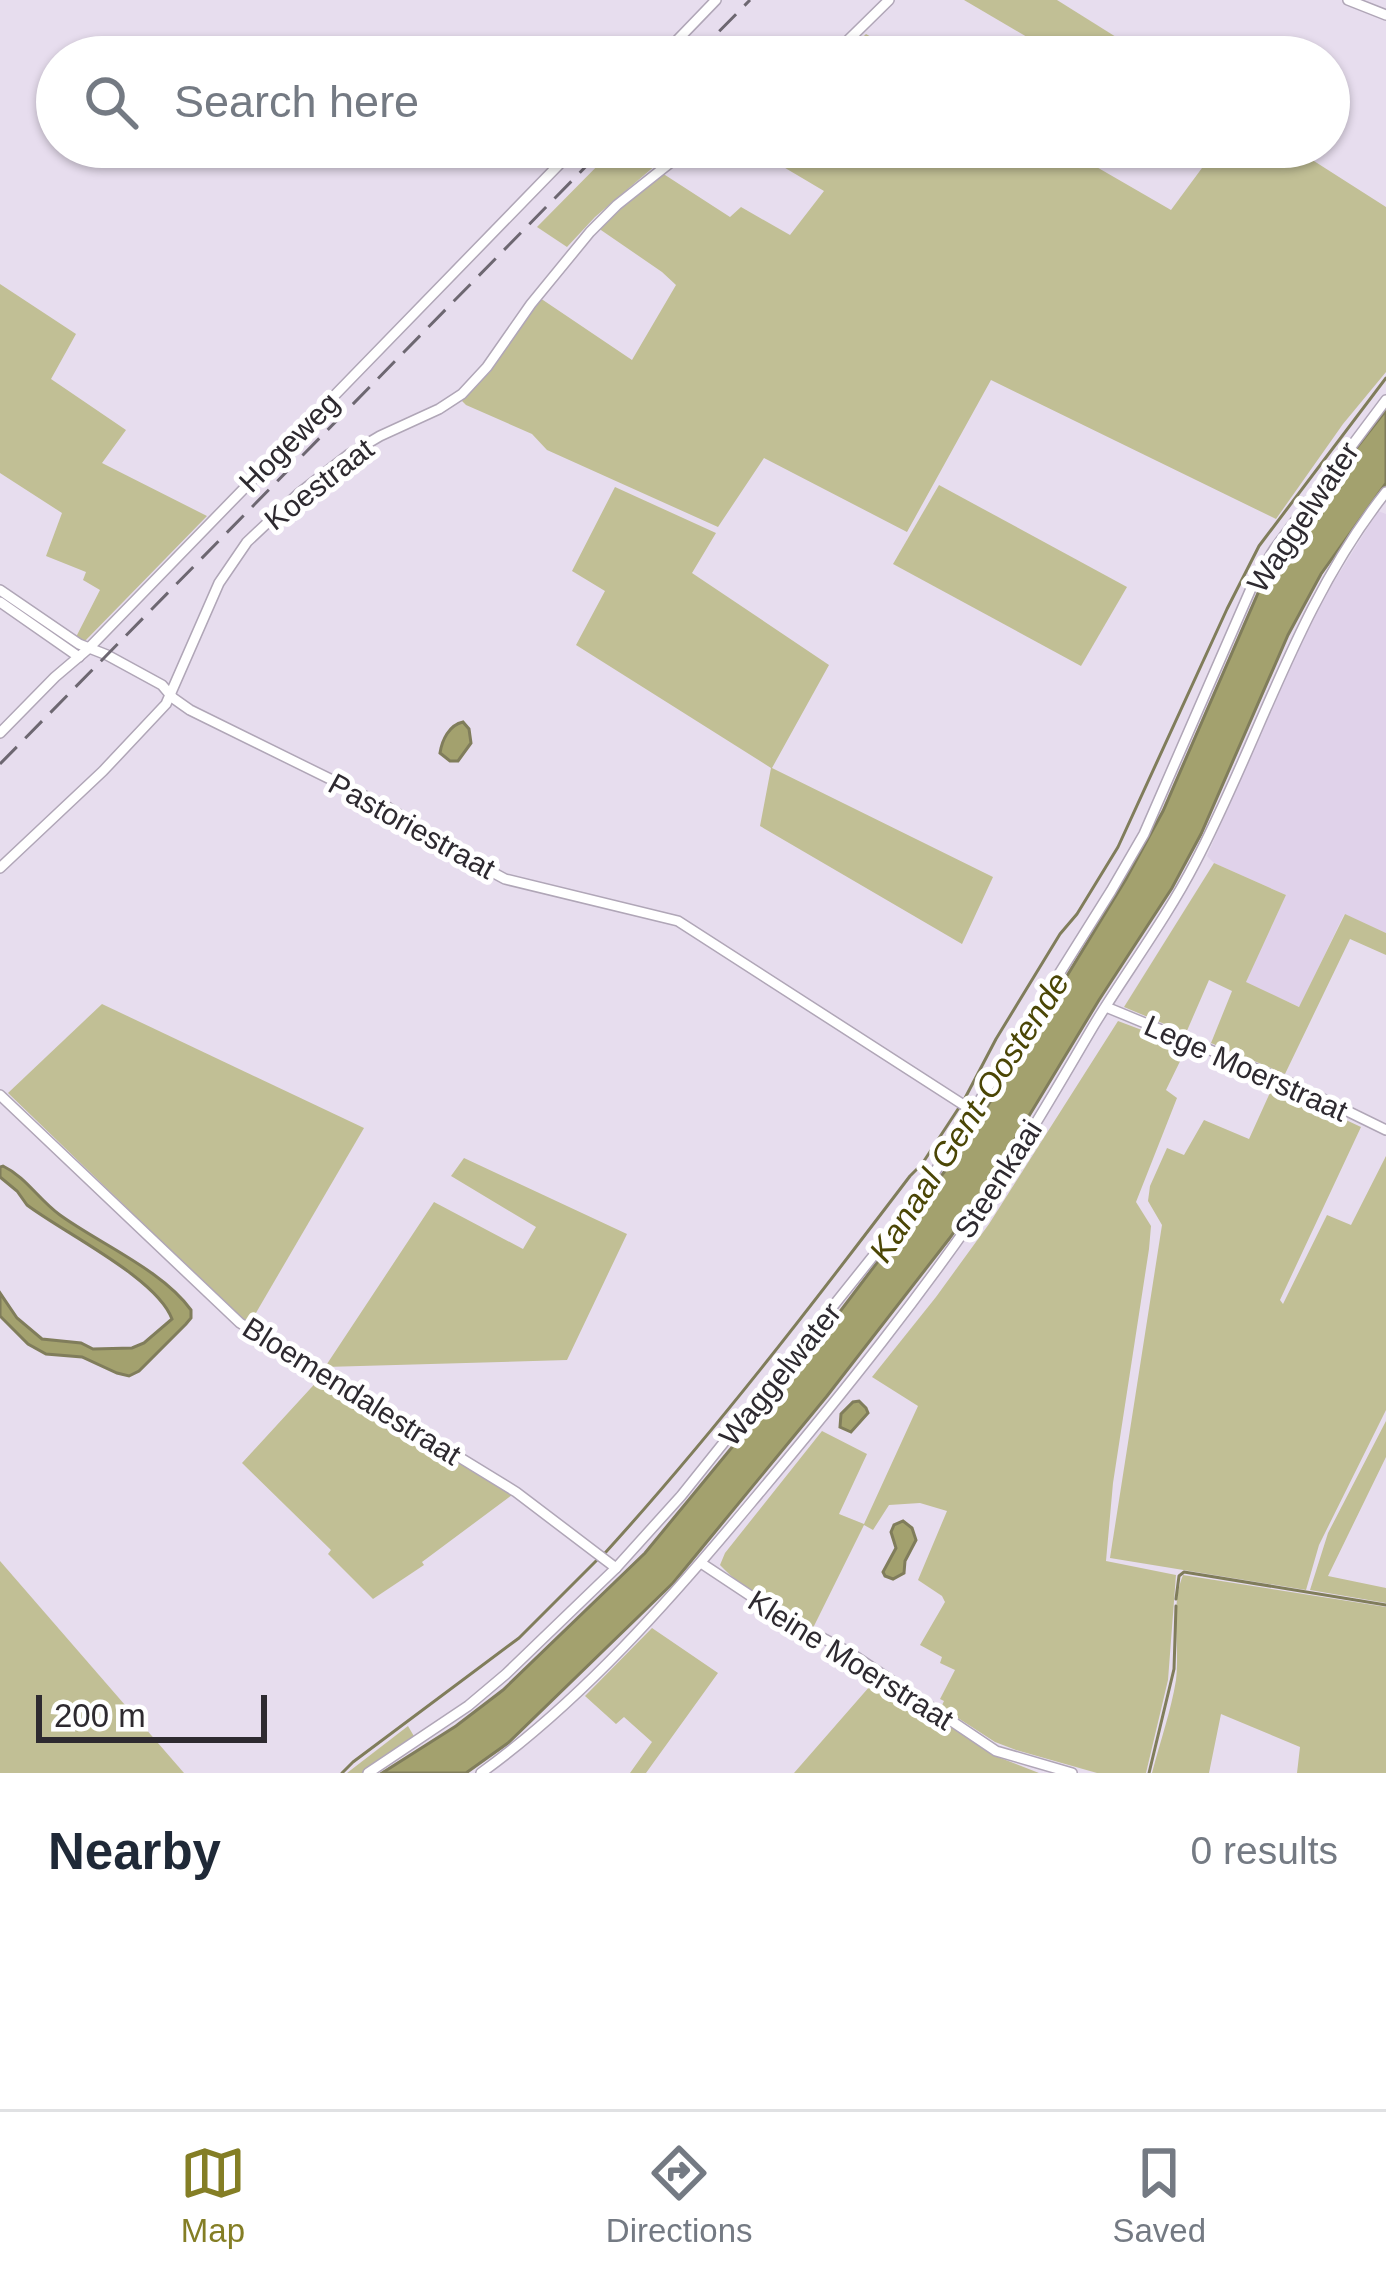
<!DOCTYPE html>
<style>
body{margin:0;font-family:Arial,sans-serif;background:#f2f2f3;color:#1f2937}
.scale{position:absolute;left:36px;bottom:30px;width:231px;box-sizing:border-box;padding-left:12px;border:6px solid #2e2a30;border-top:0;font-size:33px;line-height:42px;white-space:nowrap;color:#2e2a30;-webkit-text-stroke:9px #fff;paint-order:stroke}
.list{margin:0;padding:0;list-style:none}
h2{display:flex;justify-content:space-between;align-items:center;height:156px;margin:0;padding:0 48px;font-size:51px}
h2 small{font-size:39px;font-weight:400;color:#747a83}
.icon{flex:none;width:66px;height:66px;fill:none;stroke:currentColor;stroke-width:2;stroke-linecap:round;stroke-linejoin:round}
.map{position:relative;flex:none;width:1386px;height:1773px;overflow:hidden}
.search{position:absolute;background:#fff;box-shadow:0 3px 9px #0004;left:36px;right:36px;top:36px;height:132px;display:flex;align-items:center;gap:30px;box-sizing:border-box;padding:0 42px;border-radius:66px;color:#747a83;font-size:45px}
.sheet{height:336px;background:#fff}
nav{display:flex;justify-content:space-around;align-items:center;box-sizing:border-box;height:168px;border-top:3px solid #e0e1e3;background:#fff;font-size:33px;color:#747a83}
nav a{display:grid;justify-items:center;gap:6px}
nav .on{color:#847e25}
.map>svg:first-child{display:block}
.built{fill:#e0d2ea}
.green{fill:#c1bf95}
.water{fill:#a3a16e;stroke:#807d5b;stroke-width:3}
.lines{fill:none;stroke-linecap:round;stroke-linejoin:round}
.stream{stroke:#807d5b;stroke-width:3}
.minor-casing{stroke:#b0a6b7;stroke-width:12}
.minor{stroke:#fff;stroke-width:9}
.rail{stroke:#6d6771;stroke-width:3;stroke-dasharray:24 12;stroke-linecap:butt}
.labels{text-anchor:middle;dominant-baseline:central;stroke-width:10;stroke-linejoin:round;paint-order:stroke}
.street-label{font-size:30px;fill:#2e2a30;stroke:#fff}
.water-label{font-size:33px;font-style:italic;fill:#4b4605;stroke:#fff}
</style>
<div class="map">
<svg width="1386" height="1773" viewBox="0 0 1386 1773">
<rect width="100%" height="100%" fill="#e7ddee"/>
<path class="built" d="M1378,511l8,3v419l-42,-19 -44,93 -55,-24 41,-88 -72,-32 -7,-7 100,-231z"/>
<g class="green">
<path d="M964,0h93l91,57h-87z"/>
<path d="M866,34l40,23h-64z"/>
<path d="M629,147h48l-82,70 -28,30 -30,-20 77,-78 7,5z"/>
<path d="M750,147h312l109,63 45,-61 -3,-2h79l94,60v165l-43,52 -67,95 -285,-139 -84,152 -143,-74 -46,69 -171,-77 -15,-16 -66,-29 -4,-4 28,-29 50,-74 92,62 44,-75 -14,-13 -64,-44 64,-55 68,44 11,-10 49,28 34,-44z"/>
<path d="M0,284l76,50 -25,45 75,51 -24,33 105,53 -122,125 -9,-4 24,-47 -17,-10 3,-8 -40,-16 16,-43 -62,-40z"/>
<path d="M939,485l188,102 -46,79 -188,-102z"/>
<path d="M615,487l101,46 -24,40 137,92 -57,103 221,109 -31,67 -202,-118 11,-58 -195,-123 29,-54 -33,-20z"/>
<path d="M1214,863l72,32 -40,87 53,25 46,-93 41,19v22l-36,-16 -65,135 -74,-31 21,-52 -23,-11 -23,53 -62,-26z"/>
<path d="M102,1004l262,124 -114,195 -8,-4 -234,-226z"/>
<path d="M1118,1021l69,26 -21,43 11,8 -41,104 15,24 -2,23 -36,234 -7,78 70,14 -8,105 -22,93h-49l-81,-23 -21,-8 -54,-35 3,-6 -4,-2 15,-29 -15,-7 2,-6 -22,-12 25,-43 -3,-6 -24,-16 29,-69 -27,-8 -31,2 -16,25 -9,-5 -51,103c-31,-18 -69,-37 -93,-63l5,-12 97,-122 45,23 -28,60 25,10 54,-118 -46,-29 64,-80 53,-73z"/>
<path d="M1273,1086l88,41 -81,173 3,4 44,-89 24,10 35,-69v254l-67,135 -13,45 -196,-32 52,-333 -14,-24 2,-15 17,-38 17,7 20,-35 45,19z"/>
<path d="M464,1158l163,76 -60,126 -242,7 109,-165 89,47 13,-22 -85,-51z"/>
<path d="M321,1377l191,118 -90,67 2,3 -51,34 -45,-45 3,-4 -89,-87z"/>
<path d="M1386,1421v36l-58,119 58,12v15l-76,-13 18,-57z"/>
<path d="M0,1561l184,212h-184z"/>
<path d="M1183,1575l203,32v166h-89l3,-26 -79,-33 -12,59h-57c8,-31 19,-62 24,-93 4,-33 -6,-74 7,-105z"/>
<path d="M652,1628l66,45 -72,100h-16l22,-31 -28,-25 -8,7 -31,-28z"/>
<path d="M877,1678l121,79 41,16h-245z"/>
<path d="M408,1726l7,12 -53,35h-15z"/>
</g>
<g class="water">
<path d="M1386,410v73l-65,91 -33,61 -87,199 -29,54 -73,112 -113,187 -37,52 -122,157 -154,187 -165,160 -42,30h-84l74,-47 47,-36 142,-137 153,-186 81,-107 83,-112 164,-269 37,-68 99,-227c36,-62 80,-118 124,-174z"/>
<path d="M463,722l6,7 2,14 -13,18h-8l-10,-8c2,-13 9,-28 23,-31z"/>
<path d="M3,1166c23,11 36,34 57,49 40,29 102,55 131,95v8l-5,6 -47,47 -10,5 -12,-3 -35,-16 -36,-3 -18,-10 -28,-28v-23l17,25 25,21 39,4 12,6 39,-1 12,-5 28,-24c-15,-41 -108,-86 -145,-114l-10,-14 -17,-14v-10z"/>
<path d="M859,1401l7,7 2,5 -17,19 -11,-5 1,-13 12,-12z"/>
<path d="M903,1521l9,7 4,12 -11,21 -1,12 -11,6 -8,-3 -2,-4 13,-24 -5,-16 3,-7z"/>
</g>
<g class="lines">
<g class="stream">
<path d="M304,1356l34,22"/>
<path d="M605,1553c109,-120 207,-248 305,-377l12,-12 42,-64 32,-61 64,-105 17,-20 41,-67 109,-238 32,-63 127,-168"/>
<path d="M1176,1599l3,-23 5,-4 202,33"/>
<path d="M342,1773l11,-11 166,-124 79,-79"/>
<path d="M1149,1773l25,-104 2,-63"/>
</g>
<g class="minor-casing">
<g id="minor">
<path d="M1348,0l38,15"/>
<path d="M661,57l55,-57"/>
<path d="M831,57l58,-57"/>
<path d="M0,590l79,54 28,11 55,30 11,13 17,12 199,98 77,50 39,21 173,42 295,190"/>
<path d="M0,602l79,55"/>
<path d="M0,733l55,-56 33,-28 488,-502"/>
<path d="M0,868l103,-97 63,-67 53,-121 28,-41 51,-48 50,-39 32,-19 59,-27 23,-15 25,-27 44,-63 59,-72 27,-27 73,-58"/>
<path d="M1106,1007l184,76 96,47"/>
<path d="M0,1095l240,228 276,169 100,76"/>
<path d="M701,1563l80,53 68,36 147,99 76,22"/>
<path d="M368,1773l100,-67 38,-32 110,-106 65,-72 213,-266 39,-55 178,-284 33,-57 109,-250 22,-36 111,-148"/>
<path d="M481,1773c101,-73 189,-173 269,-269 90,-107 177,-215 255,-332 31,-47 60,-98 89,-147 33,-54 72,-106 101,-162 65,-124 103,-260 191,-371"/>
</g>
</g>
<use href="#minor" class="minor"/>
<g class="rail">
<path d="M694,57l56,-57"/>
<path d="M0,764l605,-617"/>
</g>
</g>
<g class="labels">
<g class="street-label">
<text transform="translate(289 442) rotate(-45)">Hogeweg</text>
<text transform="translate(319 484) rotate(-38)">Koestraat</text>
<text transform="translate(1303 517) rotate(-56)">Waggelwater</text>
<text transform="translate(412 826) rotate(29)">Pastoriestraat</text>
<text transform="translate(1246 1068) rotate(24)">Lege Moerstraat</text>
<text transform="translate(998 1179) rotate(-57)">Steenkaai</text>
<text transform="translate(780 1374) rotate(-51)">Waggelwater</text>
<text transform="translate(352 1391) rotate(32)">Bloemendalestraat</text>
<text transform="translate(851 1660) rotate(32)">Kleine Moerstraat</text>
</g>
<g class="water-label">
<text transform="translate(969 1117) rotate(-57)">Kanaal Gent-Oostende</text>
</g>
</g>
</svg>
<div class="scale">200 m</div>
<div class="search"><svg class="icon" aria-label="search" viewBox="0 0 24 24"><circle cx="10" cy="10" r="6"/><path d="M15 15l6 6"/></svg>Search here</div>
</div>
<section class="sheet">
<h2>Nearby<small>0 results</small></h2>
<ul class="list">
</ul>
</section>
<nav>
<a class="on"><svg class="icon" aria-label="map" viewBox="0 0 24 24"><path d="M3 6l6-2 6 2 6-2v14l-6 2-6-2-6 2zM9 4v14M15 6v14"/></svg>Map</a>
<a><svg class="icon" aria-label="directions" viewBox="0 0 24 24"><path d="M12 3l9 9-9 9-9-9zM9 14v-3h6M13 9l2 2-2 2"/></svg>Directions</a>
<a><svg class="icon" aria-label="saved" viewBox="0 0 24 24"><path d="M7 4h10v16l-5-4-5 4z"/></svg>Saved</a>
</nav>
